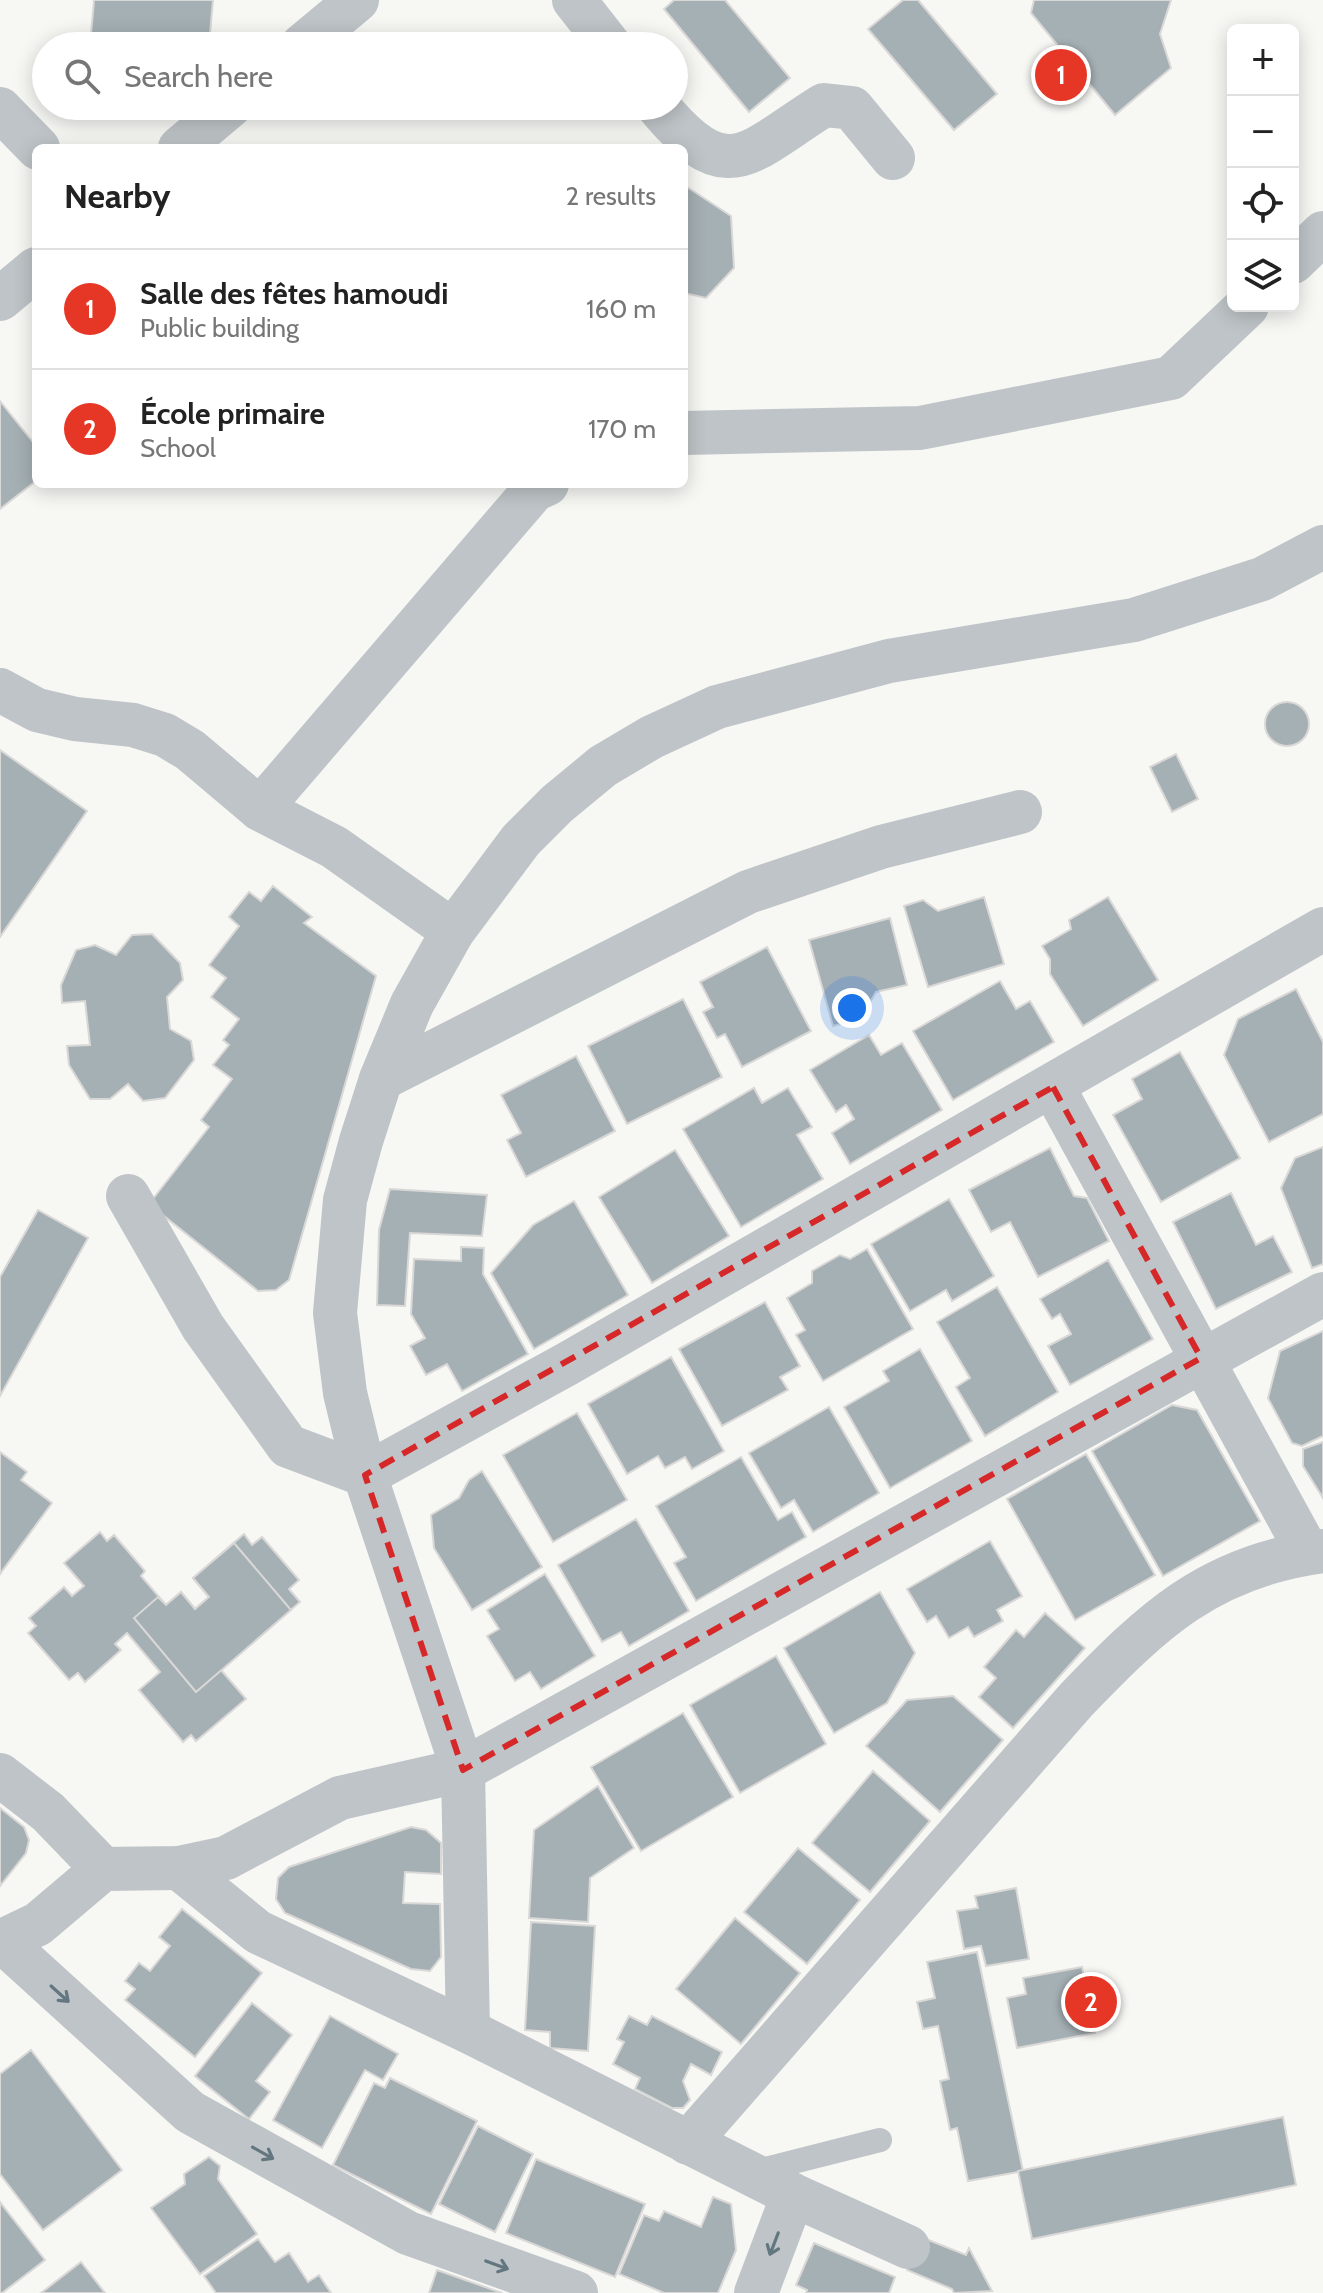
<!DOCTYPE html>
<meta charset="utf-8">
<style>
body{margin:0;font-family:Cabin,sans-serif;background:#f6f6f6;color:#222}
.controls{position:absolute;right:24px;top:24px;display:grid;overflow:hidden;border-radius:12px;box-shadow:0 4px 20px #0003}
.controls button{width:72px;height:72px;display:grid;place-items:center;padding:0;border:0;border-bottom:2px solid #e0e0e0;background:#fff;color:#222;font:40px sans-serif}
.you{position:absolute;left:852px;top:1008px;width:28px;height:28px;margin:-20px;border:6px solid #fff;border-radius:50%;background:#1a73e8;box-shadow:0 0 0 12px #1a73e833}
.badge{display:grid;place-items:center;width:52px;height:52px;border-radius:50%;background:#e63625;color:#fff;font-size:26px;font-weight:700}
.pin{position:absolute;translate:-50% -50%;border:4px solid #fff;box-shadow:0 2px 8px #0006}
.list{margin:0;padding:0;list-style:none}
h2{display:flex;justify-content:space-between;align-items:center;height:104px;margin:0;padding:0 32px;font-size:34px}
h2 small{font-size:26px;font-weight:400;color:#767676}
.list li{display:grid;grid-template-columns:52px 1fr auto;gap:24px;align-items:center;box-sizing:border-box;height:120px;padding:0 32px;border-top:2px solid #e0e0e0}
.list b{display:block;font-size:30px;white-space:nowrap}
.list p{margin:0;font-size:26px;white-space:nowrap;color:#767676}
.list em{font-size:26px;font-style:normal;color:#767676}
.icon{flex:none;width:44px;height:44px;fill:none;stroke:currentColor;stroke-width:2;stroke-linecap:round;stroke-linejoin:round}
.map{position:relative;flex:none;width:1323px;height:2293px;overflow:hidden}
.search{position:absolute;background:#fff;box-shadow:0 4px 20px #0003;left:32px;top:32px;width:656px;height:88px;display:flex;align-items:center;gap:20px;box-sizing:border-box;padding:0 28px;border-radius:44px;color:#767676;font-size:30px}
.panel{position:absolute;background:#fff;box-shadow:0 4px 20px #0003;left:32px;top:144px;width:656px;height:344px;border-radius:12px}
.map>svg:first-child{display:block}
.building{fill:#a5b0b4;stroke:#d9d8d7;stroke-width:2}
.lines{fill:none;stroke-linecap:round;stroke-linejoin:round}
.lane{stroke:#bec4c7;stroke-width:24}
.street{stroke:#bec4c7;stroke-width:44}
.oneway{stroke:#627780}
.marked{fill:none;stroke:#d62828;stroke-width:6;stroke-dasharray:16 10;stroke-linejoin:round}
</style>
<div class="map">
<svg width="1323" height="2293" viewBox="0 0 1323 2293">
<rect width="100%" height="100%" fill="#f7f7f4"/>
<g class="building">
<path d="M94,0h119l-4,46h-119z"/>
<path d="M674,0h51l65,78 -41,34 -85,-103z"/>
<path d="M903,0h15l79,94 -43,36 -86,-101z"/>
<path d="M1034,0h137l-11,34 11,34 -56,47 -84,-102z"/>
<path d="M684,185l47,31 3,52 -28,30 -22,-5z"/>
<path d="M0,401l36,45v35l-36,28z"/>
<circle cx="1287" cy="724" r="22"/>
<path d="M0,750l87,61 -87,126z"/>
<path d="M1176,754l22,45 -26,13 -22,-45z"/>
<path d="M273,886l39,31 -8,6 72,53 -87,304 -13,10 -18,1 -109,-87 60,-77 -8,-7 31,-41 -19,-14 16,-20 -6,-5 16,-21 -28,-22 15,-19 -17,-13 30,-39 -10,-9 20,-25 12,9z"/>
<path d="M984,897l20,67 -76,23 -24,-81 19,-6 15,11z"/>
<path d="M1108,897l50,83 -75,46 -33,-52v-15l-8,-13 29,-17 -2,-9z"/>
<path d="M890,918l17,67 -31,7 -16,27 -27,7 -24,-86z"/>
<path d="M152,934l28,29 3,17 -16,17 3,32 21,12 3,19 -29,38 -22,3 -15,-17 -18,15h-20l-21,-34 -2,-19 23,-1 -5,-44 -23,2 -1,-18 15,-35 19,-5 21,10 16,-20z"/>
<path d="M767,947l44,84 -69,36 -17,-33 -8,4 -14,-26 10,-5 -13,-25z"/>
<path d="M1000,981l16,28 14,-8 24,41 -101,58 -40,-69z"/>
<path d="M1296,989l27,53v72l-54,28 -45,-87 14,-36z"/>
<path d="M683,999l39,78 -95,47 -39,-78z"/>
<path d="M869,1035l12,20 21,-12 40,67 -92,54 -18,-31 22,-14 -8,-14 -10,7 -26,-42z"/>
<path d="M1180,1052l60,106 -79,44 -48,-87 29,-16 -10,-20z"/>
<path d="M576,1056l39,75 -89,46 -19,-37 14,-7 -20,-38z"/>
<path d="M754,1088l8,15 26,-15 24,39 -15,8 26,44 -82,48 -58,-98z"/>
<path d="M1323,1147v117l-11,4 -31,-80 14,-30z"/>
<path d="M1050,1148l24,48 13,2 22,43 -71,36 -28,-55 -19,10 -22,-42z"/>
<path d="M675,1150l54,86 -77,47 -53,-86z"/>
<path d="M390,1189l97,6 -5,41 -72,-3 -5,73 -28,-1 2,-75z"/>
<path d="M1231,1193l25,52 17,-9 19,36 -76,37 -43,-87z"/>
<path d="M949,1199l45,77 -42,25 -6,-11 -36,21 -39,-67z"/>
<path d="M574,1201l54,94 -94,54 -43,-76 42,-48z"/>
<path d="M38,1210l50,28 -88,158v-119z"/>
<path d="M461,1247l23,1 -1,26 45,80 -66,37 -15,-27 -21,11 -16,-29 15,-8 -14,-24 3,-55 47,2z"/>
<path d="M867,1249l46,80 -90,52 -27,-46 9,-5 -18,-32 25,-15v-12l28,-16 10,4z"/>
<path d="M1108,1260l45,79 -83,46 -22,-39 23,-12 -11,-20 -8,5 -12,-20z"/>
<path d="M997,1287l61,105 -73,44 -29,-49 14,-9 -33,-56z"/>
<path d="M765,1302l35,64 -20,11 8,13 -66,36 -43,-77z"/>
<path d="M1323,1331v105l-21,10 -10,-3 -24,-45 12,-47z"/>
<path d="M920,1349l52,92 -82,47 -46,-81 45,-26 -6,-10z"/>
<path d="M671,1357l53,94 -32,18 -7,-12 -20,11 -7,-12 -31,18 -39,-70z"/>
<path d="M1172,1405l25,5 63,111 -97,55 -71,-125z"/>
<path d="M829,1407l50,86 -66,39 -19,-32 -13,8 -32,-55z"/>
<path d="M577,1413l50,87 -74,42 -50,-87z"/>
<path d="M1323,1442v56l-20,-32v-17z"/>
<path d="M0,1452l27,20 -6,8 31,23 -52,71z"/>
<path d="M1086,1454l69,121 -80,45 -68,-121z"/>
<path d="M741,1457l37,63 14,-8 14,25 -110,64 -22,-38 12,-6 -30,-51z"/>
<path d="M482,1471l60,96 -70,43 -38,-62 -3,-33 28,-17 10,-18z"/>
<path d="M636,1519l53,92 -60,35 -8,-14 -19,10 -44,-77z"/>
<path d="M100,1532l7,9 7,-6 31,36 -4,5 25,29 15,-13 14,17 14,-12 -16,-19 51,-44 8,11 10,-8 37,43 -10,9 11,13 -79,68 25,29 -50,42 -5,-6 -8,7 -44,-52 21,-18 -33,-39 -12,11 6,6 -36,32 -7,-9 -9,7 -41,-47 8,-7 -7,-8 35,-31 8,9 12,-10 -20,-23z"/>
<path d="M990,1541l32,55 -25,14 6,11 -29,16 -6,-10 -19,11 -13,-22 -9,6 -20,-33z"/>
<path d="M234,1543l57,67 -95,82 -62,-74 24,-21 8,8 15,-13 14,17 14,-12 -16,-19z"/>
<path d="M545,1574l50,82 -54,33 -11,-17 -15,9 -28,-45 12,-7 -12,-19z"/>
<path d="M880,1592l35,61 -28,50 -53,30 -50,-85z"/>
<path d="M1045,1613l40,35 -72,80 -34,-31 17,-19 -12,-11 32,-37 8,7z"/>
<path d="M776,1656l50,88 -86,49 -50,-88z"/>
<path d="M953,1696l50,44 -63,72 -74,-66 41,-46z"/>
<path d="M683,1713l50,84 -92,54 -50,-84z"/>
<path d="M873,1771l57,50 -60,71 -58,-49z"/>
<path d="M598,1786l36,62 -44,30 -2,44 -59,-4 5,-88z"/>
<path d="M0,1808l24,19 5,13 -3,13 -26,33z"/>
<path d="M411,1827l15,3 15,13v31l-36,-2 -2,31 37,1 1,53 -11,14 -19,-2 -126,-56 -9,-14 2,-21 11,-11z"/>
<path d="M798,1848l62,52 -53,64 -63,-52z"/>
<path d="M1016,1888l13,71 -43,7 -5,-20 -17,3 -7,-38 21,-3 -3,-12z"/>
<path d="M182,1909l80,64 -67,84 -70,-57 10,-11 -10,-8 14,-18 11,8 20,-25 -11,-9z"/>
<path d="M735,1918l65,55 -59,71 -65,-55z"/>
<path d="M531,1922l64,4 -7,125 -38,-3v-16l-25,-2z"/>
<path d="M977,1952l46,219 -55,10 -11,-53 -7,2 -10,-49 9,-2 -11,-53 -15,3 -6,-27 18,-4 -8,-36z"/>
<path d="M1082,1967l13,66 -78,15 -10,-50 19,-4 -3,-16z"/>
<path d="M252,2003l40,32 -36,46 14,11 -21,27 -54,-43z"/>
<path d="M330,2016l68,38 -15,26 -18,-10 -43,78 -49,-28z"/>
<path d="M629,2016l18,9 5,-9 70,36 -11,23 -20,-11 -8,17 7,19 -7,8h-11l-37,-19 5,-11 -27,-14 11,-22 -7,-3z"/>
<path d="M31,2050l91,120 -79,60 -43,-56v-100z"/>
<path d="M390,2078l87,43 -46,93 -98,-49 41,-82 11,5z"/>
<path d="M1283,2117l13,68 -264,54 -14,-68z"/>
<path d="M478,2126l55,28 -38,78 -56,-28z"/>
<path d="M209,2157l11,9 -2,13 39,55 -57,40 -49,-66 34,-24 -1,-10z"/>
<path d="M536,2159l109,45 -30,73 -109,-44z"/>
<path d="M713,2197l18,7 5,46 -18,43h-54l-45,-19 25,-59 15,6 5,-10 37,16z"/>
<path d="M0,2202l45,58 -43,33h-2z"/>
<path d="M921,2237l45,18 3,-7 23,43 -38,2 -2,-4 -45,-19z"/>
<path d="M258,2239l17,23 14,-9 19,29 11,-7 12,18h-115l-12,-17z"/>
<path d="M814,2243l81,34 -6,16h-83l1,-3 -11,-5z"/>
<path d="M81,2262l24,31h-64z"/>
<path d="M437,2270l65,23h-73z"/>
</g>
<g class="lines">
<path class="lane" d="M750,2173l130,-33"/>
<g class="street">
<path d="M574,0l36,46"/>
<path d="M302,46l55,-46"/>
<path d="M658,106c70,85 90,46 166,-1l28,3 41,50"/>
<path d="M0,109l38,39"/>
<path d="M180,148l50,-42"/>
<path d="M1293,262l30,-29"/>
<path d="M0,299l36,-30"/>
<path d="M684,433l236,-5 251,-50 76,-72"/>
<path d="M0,690l37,20 38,9 58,6 32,10 25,15 70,59 74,38 119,84"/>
<path d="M260,809l274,-319 13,-6"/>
<path d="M381,1079l367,-187 133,-45 139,-35"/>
<path d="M1053,1087l255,466"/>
<path d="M128,1196l75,131 85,119 77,29 202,-111 756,-435"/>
<path d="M0,1775l48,37 55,57"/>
<path d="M179,1868l79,64 210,99 325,164 115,52"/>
<path d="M2,1941l188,171 218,121 168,60"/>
<path d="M0,1942l38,-18 65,-55 76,-1 47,-10 114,-60 123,-28 860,-476"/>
<path d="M468,2031l-5,-261 -98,-295 -20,-82 -10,-80 10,-113 16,-59 20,-62 31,-75 41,-73 68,-91 36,-36 46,-38 49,-29 65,-30 172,-46 245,-41 128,-41 61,-32"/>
<path d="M688,2143l388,-443c76,-79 133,-134 247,-149"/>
<path d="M756,2293l37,-98"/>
</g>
</g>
<defs><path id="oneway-shaft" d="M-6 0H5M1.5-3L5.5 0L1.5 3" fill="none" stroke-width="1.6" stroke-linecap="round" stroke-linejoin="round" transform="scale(2)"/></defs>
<g class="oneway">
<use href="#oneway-shaft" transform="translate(60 1994) rotate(42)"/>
<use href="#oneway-shaft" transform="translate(263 2153) rotate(29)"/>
<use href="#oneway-shaft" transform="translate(774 2244) rotate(111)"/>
<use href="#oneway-shaft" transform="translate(497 2265) rotate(20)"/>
</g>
<path class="marked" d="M1053,1087l148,271 -738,412 -98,-295z"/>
</svg>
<div class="controls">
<button>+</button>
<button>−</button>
<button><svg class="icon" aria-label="locate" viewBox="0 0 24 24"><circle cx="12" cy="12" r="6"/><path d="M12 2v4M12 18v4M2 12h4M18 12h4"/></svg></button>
<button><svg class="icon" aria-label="layers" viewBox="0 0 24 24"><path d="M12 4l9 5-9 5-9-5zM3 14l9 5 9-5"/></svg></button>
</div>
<div class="you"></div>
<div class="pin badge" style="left:1061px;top:75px">1</div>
<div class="pin badge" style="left:1091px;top:2002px">2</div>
<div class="search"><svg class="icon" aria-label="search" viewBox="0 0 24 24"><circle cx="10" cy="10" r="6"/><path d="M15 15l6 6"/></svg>Search here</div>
<section class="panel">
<h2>Nearby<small>2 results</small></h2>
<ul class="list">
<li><span class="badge">1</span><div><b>Salle des fêtes hamoudi</b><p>Public building</p></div><em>160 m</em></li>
<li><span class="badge">2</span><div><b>École primaire</b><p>School</p></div><em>170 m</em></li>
</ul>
</section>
</div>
